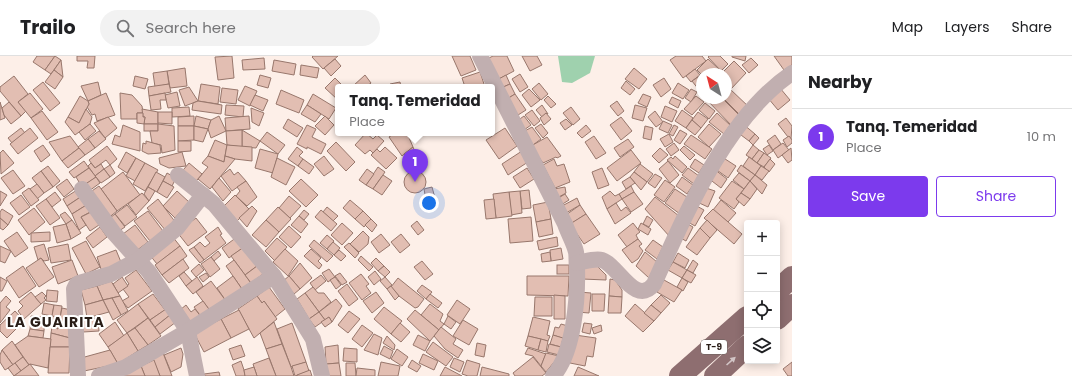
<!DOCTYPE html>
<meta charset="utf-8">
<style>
body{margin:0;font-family:Poppins,sans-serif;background:#f2f2f2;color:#202124}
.controls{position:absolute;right:12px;bottom:12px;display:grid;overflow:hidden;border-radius:4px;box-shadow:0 2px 10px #0003}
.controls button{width:36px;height:36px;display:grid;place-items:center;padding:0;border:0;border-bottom:1px solid #e0e0e0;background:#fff;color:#202124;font:20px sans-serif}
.compass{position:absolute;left:696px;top:12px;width:36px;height:36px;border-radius:50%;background:#fff;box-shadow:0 2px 10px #0003;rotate:324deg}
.you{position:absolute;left:429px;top:147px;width:14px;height:14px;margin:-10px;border:3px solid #fff;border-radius:50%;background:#1a73e8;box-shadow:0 0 0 6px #1a73e833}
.badge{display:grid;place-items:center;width:26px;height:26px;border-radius:50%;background:#7c3aed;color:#fff;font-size:13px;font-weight:700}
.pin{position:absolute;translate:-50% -33px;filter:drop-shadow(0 1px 2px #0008)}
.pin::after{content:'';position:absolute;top:21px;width:14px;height:12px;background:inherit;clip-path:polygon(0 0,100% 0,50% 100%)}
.popup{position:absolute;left:335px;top:28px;width:160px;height:52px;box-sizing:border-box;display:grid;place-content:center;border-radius:4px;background:#fff;filter:drop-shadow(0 1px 3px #0005);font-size:13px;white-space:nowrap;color:#757577}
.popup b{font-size:15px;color:#202124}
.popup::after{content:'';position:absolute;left:50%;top:100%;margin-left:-8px;border:8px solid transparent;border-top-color:#fff}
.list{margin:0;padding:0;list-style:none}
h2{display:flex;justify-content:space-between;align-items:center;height:52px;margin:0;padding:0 16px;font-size:17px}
h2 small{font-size:13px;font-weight:400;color:#757577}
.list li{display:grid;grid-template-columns:26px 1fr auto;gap:12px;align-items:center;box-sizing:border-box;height:56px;padding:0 16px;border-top:1px solid #e0e0e0}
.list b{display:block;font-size:15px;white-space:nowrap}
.list p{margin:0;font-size:13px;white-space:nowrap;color:#757577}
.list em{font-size:13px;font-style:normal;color:#757577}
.actions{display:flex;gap:8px;padding:12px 16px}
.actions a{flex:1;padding:9px 0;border:1px solid #7c3aed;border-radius:4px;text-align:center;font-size:14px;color:#7c3aed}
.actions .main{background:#7c3aed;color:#fff}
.icon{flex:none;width:22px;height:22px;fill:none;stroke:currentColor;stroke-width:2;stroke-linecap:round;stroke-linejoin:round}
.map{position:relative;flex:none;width:792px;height:320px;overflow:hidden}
header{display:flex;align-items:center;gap:24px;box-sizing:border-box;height:56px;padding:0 20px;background:#fff;border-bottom:1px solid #e0e0e0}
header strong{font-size:19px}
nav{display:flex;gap:22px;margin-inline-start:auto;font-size:14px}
.search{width:280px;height:36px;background:#f2f2f2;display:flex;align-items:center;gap:10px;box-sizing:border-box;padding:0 14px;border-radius:22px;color:#757577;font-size:15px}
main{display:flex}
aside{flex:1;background:#fff}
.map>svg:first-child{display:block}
.green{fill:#9fd1ae}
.building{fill:#e2beb2;stroke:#98776c}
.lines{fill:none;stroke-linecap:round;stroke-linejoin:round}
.minor{stroke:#c1afb0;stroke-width:16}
.trunk{stroke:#8e6e70;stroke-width:22}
.oneway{fill:#d2c5c6}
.labels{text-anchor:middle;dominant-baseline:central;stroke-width:4;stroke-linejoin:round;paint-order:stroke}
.shield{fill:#fff;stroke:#68605c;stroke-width:1}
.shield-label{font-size:9px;font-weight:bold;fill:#281c16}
.district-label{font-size:14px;font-weight:bold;letter-spacing:1px;fill:#281c16;stroke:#fff}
</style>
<header>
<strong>Trailo</strong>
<div class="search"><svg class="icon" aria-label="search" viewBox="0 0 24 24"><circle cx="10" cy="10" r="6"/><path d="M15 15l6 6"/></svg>Search here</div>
<nav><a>Map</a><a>Layers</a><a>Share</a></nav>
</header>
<main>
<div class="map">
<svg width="792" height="320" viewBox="0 0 792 320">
<rect width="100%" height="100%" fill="#fdefe8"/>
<path class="green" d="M558,0h37l-5,17 -18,10 -10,-1z"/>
<g class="building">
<path d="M37,0h18l-10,14 -12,-8z"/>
<path d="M55,0l6,4 -10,14 -6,-4z"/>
<path d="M77,0h18l-1,12h-7l1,-7h-11z"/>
<path d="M232,0l2,22 -16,2 -3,-23z"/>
<path d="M313,0h25l-15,13 -11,-12z"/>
<path d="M452,0h18l6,14 -15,6z"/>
<path d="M493,0h14l7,15 -17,9 -10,-21z"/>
<path d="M522,0h15l5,9 -12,6z"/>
<path d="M676,0h26l4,5 -23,17 -13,-18z"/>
<path d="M709,0h11l8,8 -7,7 -13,-14z"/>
<path d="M732,0h14l-1,5 -13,-4z"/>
<path d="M774,0h18v9l-8,5z"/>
<path d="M264,2l1,11 -22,1 -1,-10z"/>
<path d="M751,2l7,7 -9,8 -7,-8z"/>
<path d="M335,3l6,7 -10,10 -7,-8z"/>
<path d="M708,3l11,10 -5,5 -12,1 -5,-5z"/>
<path d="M61,4l2,17 -9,-7z"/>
<path d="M274,4l22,4 -2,11 -22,-4z"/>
<path d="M734,5l12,12 -15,16 -5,-6v-9h-5z"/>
<path d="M301,9l18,3 -2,10 -17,-3z"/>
<path d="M185,12l2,18 -17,2 -3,-17z"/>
<path d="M634,12l13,11 -8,10 -14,-10z"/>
<path d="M695,13l5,6 -9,7 -5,-6z"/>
<path d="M54,14l9,7 -8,12 -10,-7z"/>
<path d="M167,15l2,13 -14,3 -2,-14z"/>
<path d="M480,16l5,15h-20l-3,-9z"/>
<path d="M520,18l8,13 -8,5 -8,-13z"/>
<path d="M260,19l11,3 -3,10 -11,-3z"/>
<path d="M365,19l6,8 -5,4h-12l-1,-1z"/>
<path d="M506,19l4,9 -9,4 -4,-8z"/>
<path d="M701,19l1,2v10l-3,3 -7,-9z"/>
<path d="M14,20l14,18 -10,8 8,9 -5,5 -21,-25v-4z"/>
<path d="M135,20l13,3 -3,10 -12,-3z"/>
<path d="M335,22l9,9h-6v13l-13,-12z"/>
<path d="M664,22l7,11 -10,8 -8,-12z"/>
<path d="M626,25l9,8 -5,6 -9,-7z"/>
<path d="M43,26l17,21 -10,8 -17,-21z"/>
<path d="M98,26l3,13 -13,6 -7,-15z"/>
<path d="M400,26l1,5h-10l-1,-3z"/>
<path d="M539,27l9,11 -7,6 -9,-11z"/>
<path d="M678,27l11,7 -6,9 -11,-6z"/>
<path d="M169,28l2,8 -22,4 -1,-9z"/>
<path d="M201,28l19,3 -2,17 -20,-3z"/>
<path d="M510,28l5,10 -8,5 -6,-11z"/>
<path d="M245,30l12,5 -7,15 -12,-6z"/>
<path d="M189,31l9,14 -13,5 -6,-16z"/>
<path d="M222,32l16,2 -2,14 -16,-2z"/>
<path d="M780,32l10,12 -12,10 -10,-12z"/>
<path d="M529,33l11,11 -9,7 -9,-12z"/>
<path d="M691,33l6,3 -6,10 -6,-4z"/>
<path d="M730,33l20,19 -9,8 -18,-18h3v-5z"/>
<path d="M281,34l23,10 -5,13 -23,-9z"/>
<path d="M177,36l3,14 -12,2 -3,-13z"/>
<path d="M30,37l13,16 -12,9 -13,-16z"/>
<path d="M106,37l9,22 -18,6 -2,-7 -3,1 -5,-8 2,-3 -1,-3z"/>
<path d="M120,37l12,2 10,11 1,7h-6v6h-16z"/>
<path d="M165,37l1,7h-6l1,9 -10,1 -2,-14z"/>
<path d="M313,38l23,14 -7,11 -22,-14z"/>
<path d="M515,38l11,16 -8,5 -11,-16z"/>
<path d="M643,38l8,3 -4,10 -9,-4z"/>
<path d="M255,39l13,5 -5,11 -13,-6z"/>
<path d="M80,40l8,5 1,3 -10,19 -11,-6z"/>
<path d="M548,40l8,8 -5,4 -7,-8z"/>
<path d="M696,40l8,6 -12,13 -8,-6z"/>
<path d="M672,41l9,4 -3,7 -9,-5z"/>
<path d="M705,42h17l19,19 -9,9z"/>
<path d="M198,45l24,4 -1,9 -29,-4 1,-7z"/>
<path d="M617,45l7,10 -6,5 -8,-10z"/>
<path d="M0,46l5,16 -5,2z"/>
<path d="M9,46l12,14 -10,8 -7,-9 -2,-7z"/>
<path d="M705,47l10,8 -6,8 -10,-9z"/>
<path d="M226,49l18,1 -1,11 -18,-2z"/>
<path d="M307,49l14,9 -6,8 -14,-8z"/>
<path d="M542,49l6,9 -2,-1 -4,4 -6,-7z"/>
<path d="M635,49l12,3 -4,13 -11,-3z"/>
<path d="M665,50l12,5 -5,11 -11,-5z"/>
<path d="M189,51l1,9 -18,1v-9z"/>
<path d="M571,51l9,12 -7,6 -10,-12z"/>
<path d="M251,52l13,5 -5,13 -7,-4z"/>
<path d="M86,53l6,8 -2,7 -15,11 -10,-13 3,-5 11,6z"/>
<path d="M142,53l16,3v12h-14l1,-7h-2z"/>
<path d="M532,54l8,11 -6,5 -9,-11z"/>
<path d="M682,54l11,8 -7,10 -11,-7z"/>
<path d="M42,55l16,21 -11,8 -16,-22z"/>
<path d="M655,55l8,11 -7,5 -8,-10z"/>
<path d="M158,56h14v12l-14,-1z"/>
<path d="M698,56l10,7 -7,9 -9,-8z"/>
<path d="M137,57h6v4h2l-1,7 -7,-1z"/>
<path d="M546,57l5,6 -7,6 -4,-7z"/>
<path d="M717,57l13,12 -6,9 -15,-12z"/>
<path d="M194,60v10h-16v-9z"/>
<path d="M196,60l15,4 -3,9 -14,-3z"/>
<path d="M219,60l7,15 -15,7 -3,-9 3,-9z"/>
<path d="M249,60l1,13 -24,2 -1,-13z"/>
<path d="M325,60l9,9 -9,10 -10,-9z"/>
<path d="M524,60l7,9 -7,5 -7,-9z"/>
<path d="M108,61l9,11 -12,10 -11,-15z"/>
<path d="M621,61l11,14 -11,9 -11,-15z"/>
<path d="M786,62l6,8 -1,13 -2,-3 -1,1 -10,-13z"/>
<path d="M288,63l15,9 -6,9 -14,-9z"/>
<path d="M566,63l6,6 -7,5 -5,-7z"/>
<path d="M692,64l9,8 -6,7 -9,-7z"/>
<path d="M663,65l9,4 -4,8 -9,-4z"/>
<path d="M90,68l6,7 -11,9 -6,-8z"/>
<rect x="144" y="68" width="14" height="7"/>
<path d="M158,68l16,2 1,24 -13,3 -1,-8 -9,-2 -2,-12h8z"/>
<path d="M541,68l7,9 -5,5 -8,-10z"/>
<path d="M709,68l12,10 -12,13 -11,-10z"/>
<path d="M743,68l12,10 -6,7 -12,-9z"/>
<path d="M123,69l17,7v19l-28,-7 3,-9 5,2z"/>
<path d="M307,69l9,4 -4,8 14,7 -5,10 -14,-7v2l-10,-5z"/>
<path d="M586,69l5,6 -9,7 -5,-5z"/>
<path d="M674,69l4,2 -5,9 -4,-2z"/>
<path d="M178,70h16v14l-16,1z"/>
<path d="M194,70l14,3 -5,13 -9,-2z"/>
<path d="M645,70l8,2 -2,12 -8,-2z"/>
<path d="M532,71l9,12 -8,6 -10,-13z"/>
<path d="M21,72l4,5 -13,10 -4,-5z"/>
<path d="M30,72l8,10 -20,16 -8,-10z"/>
<path d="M505,72l12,18 -18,13 -13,-19z"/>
<path d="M242,74l18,11 -4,7 -14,-1z"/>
<path d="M242,74v17l-15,-2 -1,-14z"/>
<path d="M680,74l7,4 -7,10 -6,-4z"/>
<path d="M99,75l7,8 -11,9 -7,-9z"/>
<path d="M267,76l18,13 -7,9 -18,-13z"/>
<path d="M366,77l7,6 4,-4 7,6 -11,12 -3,-3 -5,4 -10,-9z"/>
<path d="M395,77h12l6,14 -11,9 -13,-19z"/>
<path d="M669,78l4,8 -8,5 -5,-8z"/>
<path d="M755,78l4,4 -6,7 -4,-4z"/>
<path d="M691,79l21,14 -7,10 -21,-15z"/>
<path d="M775,79l6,9 -8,6 -6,-9z"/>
<path d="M70,80l9,12 -17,13 -13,-19z"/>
<path d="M594,80l12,17 -10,6 -11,-17z"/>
<path d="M789,80l3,4v3l-5,4 -4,-7z"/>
<path d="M547,81l14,19 -4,2 -1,-1 -13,6 -12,-17z"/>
<path d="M88,83l7,9 -10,7 -7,-8z"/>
<path d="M628,83l6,8 -14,10 -6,-9z"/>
<path d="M215,84l12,5 -3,17 -16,-6z"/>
<path d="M146,85l14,4 1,8 -13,1 -6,-3 1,-8 3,1z"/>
<path d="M178,85h13v10l-13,1z"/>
<path d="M336,86l19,20 -9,9 -19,-20z"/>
<path d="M674,87l5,7 -8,6 -5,-7z"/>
<path d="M783,87l6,7 -11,8 -5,-8z"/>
<path d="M43,89l7,10 -9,7 -7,-11z"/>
<path d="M227,89l25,2v14l-17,-2 -10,-3z"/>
<path d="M753,89l6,5 -7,9 -6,-4z"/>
<path d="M769,89l4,6 -6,4 -4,-6z"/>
<path d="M107,90l10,13 -7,6 -4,-5 -11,8 -6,-8z"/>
<path d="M684,90l11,9 -5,5 -10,-10z"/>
<path d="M297,91l6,5 -4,4 4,3 -5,7 -10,-7z"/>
<path d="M385,91l12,11 -11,11 -15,-14 6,-6 3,3z"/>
<path d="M413,91l5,12 -6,5 -8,-10z"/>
<path d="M79,92l6,7 -17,13 -6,-7z"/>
<path d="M660,92l8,7 -9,8 -7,-7z"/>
<path d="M791,92l1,12 -4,3 -6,-8z"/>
<path d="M260,93l18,5 -5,19 -18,-5z"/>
<path d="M3,94l11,13 -13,11 -1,-21z"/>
<path d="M631,94l10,13 -24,18 -10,-13z"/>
<path d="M759,94l5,3 -7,10 -5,-4z"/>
<path d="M522,95l6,11 -20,13 -6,-11z"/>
<path d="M126,96l10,6 -9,15 -9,-6z"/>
<path d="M182,96l4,14 -17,2 -9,-4 -1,-6z"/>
<path d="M764,97l7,5 -7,9 -7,-4z"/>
<path d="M208,100l16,6 1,-6 10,3 -25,30 -12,-10 10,-12 -6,-4z"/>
<path d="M324,100l10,13 -10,7 -10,-12z"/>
<path d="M675,100l12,11 -5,6 -15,-13 4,-3 2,2z"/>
<path d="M722,101l14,9 -8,12 -14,-10z"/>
<path d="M749,101l12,9 -6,9 -12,-9z"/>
<path d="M136,102l9,5 -10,18 -9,-5z"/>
<path d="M277,102l18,9 -9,18 -15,-8z"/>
<path d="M303,103l11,8 -5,7 -11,-8z"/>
<path d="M554,103l3,7 7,-2 6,18 -15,6 -12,-23z"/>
<path d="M695,103l9,6 -5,8 -9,-6z"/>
<path d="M770,103l5,5 -6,8 -5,-5z"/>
<path d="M84,105l5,7 -15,10 -5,-6z"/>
<path d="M668,105l11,14 -9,8 -11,-14z"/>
<path d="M91,107l4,5 6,-4 3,5 -9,7 -7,-10z"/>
<path d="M145,107l13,7 -13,21 -12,-7z"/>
<path d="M189,107l13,11 -10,12 -13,-11z"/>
<path d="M640,108l13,10 -6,8 -13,-10z"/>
<path d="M110,109l5,8 -5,4 -6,-8z"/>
<path d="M741,109l14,10 -5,6 -13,-10z"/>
<path d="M48,110l12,15 -7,6 -12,-16z"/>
<path d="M761,110l8,5 -7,9 -7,-5z"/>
<path d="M378,111l7,5 -12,17 -7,-4z"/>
<path d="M89,112l7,9 -14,10 -6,-10z"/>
<path d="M527,112l7,11 -14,9 -7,-11z"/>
<path d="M602,112l7,17 -11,4 -6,-17z"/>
<path d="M688,112l11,8 -5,8 -12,-9z"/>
<path d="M104,113l6,8 -9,6 -6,-7z"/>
<path d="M230,113l4,6 4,-3 8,9 -14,10 -11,-15z"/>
<path d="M367,113l7,5 -8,11 -7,-5z"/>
<path d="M714,113l13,10 -6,9 -13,-10z"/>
<path d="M13,114l12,16 -12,8 -12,-16z"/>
<path d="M41,115l12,16 -9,6 -12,-15z"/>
<circle cx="415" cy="126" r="11"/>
<path d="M123,116l17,23 -23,16 -16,-22z"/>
<path d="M156,116l9,5 -8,15 -9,-5z"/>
<path d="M634,116l13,10 -6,8 -11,-13z"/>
<path d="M167,117l9,5 -4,8 -9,-5z"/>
<path d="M739,117l11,8 -6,8 -11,-9z"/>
<path d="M655,118l7,4 -7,10 -7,-5z"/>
<path d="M383,119l9,6 -10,14 -9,-6z"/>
<path d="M755,119l12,10 -5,9 -12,-13z"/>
<path d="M96,121l4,6 -11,8 -5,-6z"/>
<path d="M630,121l5,6 -9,6 -4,-7z"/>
<path d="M682,121l11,8 -6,9 -11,-8z"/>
<path d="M219,122l12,14 -8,9 -11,-14z"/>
<path d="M67,123l7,10 -10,8 -8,-10z"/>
<path d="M301,123l17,16 -12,12 -17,-16z"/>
<path d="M665,124l10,7 -11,15 -10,-7z"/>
<path d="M163,125l11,6 -7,11 -10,-6z"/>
<path d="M246,125l11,16 -10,9 -11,-10 4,-5 -3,-4z"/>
<path d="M732,125l12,8 -8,10 3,3 -5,7 -15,-11z"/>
<path d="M750,125l7,8 -7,10 -9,-6z"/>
<path d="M37,128l7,9 -7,6 -7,-10z"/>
<path d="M99,130l18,25 -10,8 -18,-26z"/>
<path d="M631,130l3,6 -12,7 -3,-5z"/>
<path d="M148,131l7,4 -6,10 -5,-7z"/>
<path d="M432,131l3,11 -9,2 -2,-11z"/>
<path d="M565,131l1,6 -9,5 -3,-9z"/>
<path d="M703,131l12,4 -7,16 -11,-5z"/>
<path d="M29,132l10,12 -8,6 -9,-13z"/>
<path d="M675,133l15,10 -10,15 -15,-11z"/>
<path d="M77,134l5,6 -15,10 -4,-7z"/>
<path d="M529,134l2,18 -9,1 -2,-18z"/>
<path d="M0,135l7,4 -7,11z"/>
<path d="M177,135l12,11 -14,16 -12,-12z"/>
<path d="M520,135l2,22 -11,2 -2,-23z"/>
<path d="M610,135l5,5 4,-2 3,5 -15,10 -5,-12z"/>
<path d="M55,136l6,8 -9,7 -6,-8z"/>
<path d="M509,136l3,24 -16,2 -3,-24z"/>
<path d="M634,136l9,12 -12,8 -9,-13z"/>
<path d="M142,137l7,8 -13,14 -8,-11z"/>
<path d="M741,137l9,6 -6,7 -8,-7z"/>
<path d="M565,138l4,6 -8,5 -4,-6z"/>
<path d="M21,139l9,12 -11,8 -9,-12z"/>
<path d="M235,139l14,14 -13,13 -12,-16z"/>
<path d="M82,140l6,8 -16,10 -5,-8z"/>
<path d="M289,140l12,10 -11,12 -11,-10z"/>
<path d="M655,141l24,19 -9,21 -25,-28z"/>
<path d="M577,142l3,7 -14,8 -4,-7z"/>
<path d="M46,143l14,19 -10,7 -14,-19z"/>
<path d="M158,143l18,24 -10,8 -19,-23z"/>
<path d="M494,143l2,19 -10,1 -2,-19z"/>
<path d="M350,144l13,11 -8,8 -12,-11z"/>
<path d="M721,144l15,13 -8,9 -15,-12z"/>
<path d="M548,146l3,17 -15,3 -3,-17z"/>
<path d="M616,147l5,8 5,-4 5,6 -16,11 -8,-15z"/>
<path d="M88,148l4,7 -11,6 5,8 -7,5 -7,-16z"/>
<path d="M127,149l10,12 -12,9 -10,-12z"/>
<path d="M580,149l6,9 -17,11 -6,-8z"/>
<path d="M695,149l9,5 -9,16 -9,-5z"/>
<path d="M252,150l5,5 -10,16 -8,-9z"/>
<path d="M278,151l13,12 -12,13 -13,-12z"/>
<path d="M327,151l11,9 -5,5 -10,-9z"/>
<path d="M34,152l11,14 -16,13 -11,-15z"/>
<path d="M2,153l11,7 -5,9 -8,-7v-6z"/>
<path d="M713,153l29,25 -8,10 -30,-26z"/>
<path d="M304,154l5,4 -5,6 -5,-4z"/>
<path d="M321,154l16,14 -6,7 -16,-14z"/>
<path d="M148,155l15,20 -13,10 -16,-20z"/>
<path d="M363,155l8,8 -7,8 -9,-8z"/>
<path d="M65,156l7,8 -6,4 -6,-9z"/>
<path d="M91,156l8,13 -9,6 -9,-14z"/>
<path d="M115,158l10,13 -9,6 -10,-12z"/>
<path d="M586,158l14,20 -16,10 -14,-20z"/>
<path d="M299,160l9,8 -7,9 -10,-8z"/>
<path d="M647,160l6,4 -4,7 -6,-3z"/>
<path d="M531,161l2,24 -23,2 -2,-24z"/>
<path d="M0,162l8,7 -5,5 -3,-2z"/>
<path d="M196,162l11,14 -19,14 -11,-14z"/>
<path d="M371,163l6,6 -5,7 -7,-7z"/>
<path d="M551,163l2,15 -14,3 -3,-15z"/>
<path d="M72,164l9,13 -10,6 -5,-15z"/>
<path d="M266,164l13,12 -13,15 -14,-12z"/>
<path d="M707,164l10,10 -7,8 -10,-10z"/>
<path d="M417,165l7,9 -6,5 -7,-9z"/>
<path d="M684,166l9,5 -7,14 -9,-5z"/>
<path d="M342,167l11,10 -11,12 -11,-10z"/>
<path d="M633,167l7,9 -4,3 2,4 -11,8 -9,-12z"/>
<path d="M641,167l10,6 -3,6 -10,-6z"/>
<path d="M66,168l5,15 -14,4 -4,-16z"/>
<path d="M135,169l13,17 -12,9 -13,-17z"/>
<path d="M289,170l12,11 -10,11 -12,-11z"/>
<path d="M100,171l7,10 -14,11 -7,-10z"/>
<path d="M218,171l4,7 -2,1 6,8 -22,17 -10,-13 6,-5 5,5 5,-4 -5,-6z"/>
<path d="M700,172l10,10 -13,17 -11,-8z"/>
<path d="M363,175l6,6 -1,7 -9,8 -9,-8z"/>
<path d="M17,176l11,16 -13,9 -11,-16z"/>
<path d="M50,176v9l-19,1v-9z"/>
<path d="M381,178l9,11 -11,8 -8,-11z"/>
<path d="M401,178l9,11 -10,8 -9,-11z"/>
<path d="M327,179l7,6 -7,8 -7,-6z"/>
<path d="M172,180l8,10 -23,18 -8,-10z"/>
<path d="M237,181l7,10 -15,11 -7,-10z"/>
<path d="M557,181l1,9 -19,4 -2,-9z"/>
<path d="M277,182l10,9 -12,14 -10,-10z"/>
<path d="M638,183l4,5 -3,2 4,5 -5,8 -6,4 -10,-13z"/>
<path d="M314,184l19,16 -6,6 -18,-16z"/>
<path d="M653,184l10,7 -6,12 -12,-9z"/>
<path d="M86,185l14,26 -14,7 -14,-26z"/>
<path d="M333,186l7,6 -6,7 -7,-6z"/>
<path d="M349,187l10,10 -4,5 -11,-11z"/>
<path d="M44,188l5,16 -5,1 -3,-3 -3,2 -4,-13z"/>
<path d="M68,188l3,16 -20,3 -3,-15z"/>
<path d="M0,190l11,5 -6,12 -5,-2z"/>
<path d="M180,190l7,10 -25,19 -7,-10z"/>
<path d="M194,191l10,13 -4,3 -11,-13z"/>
<path d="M244,191l13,19 -12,9 -14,-19z"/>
<path d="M561,192l2,11 -12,2 -1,-11z"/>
<path d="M285,193l13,12 -10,15 -15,-14z"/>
<path d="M311,193l10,9 -3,3 4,4 -3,4 -15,-13z"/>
<path d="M116,194l7,17 -20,8 -6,-18z"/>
<path d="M339,194l7,6 -5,5 -7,-6z"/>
<path d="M218,195l3,4 -7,6 -3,-4z"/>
<path d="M550,196l1,9 -9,1 -1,-8z"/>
<path d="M645,196l12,10 -8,16 -13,-12z"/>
<path d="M678,197l11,7 -4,8 -12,-6z"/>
<path d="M361,200l12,11 -4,4 -11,-11z"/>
<path d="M211,201l9,12 -10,8 -9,-13z"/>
<path d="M41,202l13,19 -15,10 -13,-19z"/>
<path d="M376,202l8,8 -6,5 -7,-8z"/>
<path d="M183,203l6,9 -20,15 -7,-8z"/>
<path d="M72,204l6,16 -20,8 -6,-17z"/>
<path d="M234,204l17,23 -9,6 -16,-23z"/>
<path d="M693,204l5,4 -5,9 -6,-3z"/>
<path d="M422,205l11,13 -8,6 -11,-13z"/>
<path d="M673,206l14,8 -5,8 -14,-8z"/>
<path d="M300,207l12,15 -12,11 -11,-13z"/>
<path d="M199,208l5,6 -8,7 -5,-6z"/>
<rect x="557" y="209" width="12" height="9"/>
<path d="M582,209h14l10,10v5l-24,-1z"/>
<path d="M23,210l13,20 -17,12 -13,-20z"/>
<path d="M257,210l6,8 -12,9 -6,-8z"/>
<path d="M384,210l6,6 -5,5 -7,-6z"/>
<path d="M329,213l6,8 -7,5 -6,-9z"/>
<path d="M136,214l16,21 -24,17 -6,-7 7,-4 -6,-8 6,-5 -4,-6z"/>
<path d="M687,214l9,5 -5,8 -9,-5z"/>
<path d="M375,215l6,8 -7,6 -6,-8z"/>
<path d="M184,216l8,9 -6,5 -7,-10z"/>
<path d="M206,217l3,4 -6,5 -4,-5z"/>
<path d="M340,217l7,9 -5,3 -7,-9z"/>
<path d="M361,218l8,10 -3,2 5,7 -9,7 -13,-17z"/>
<path d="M321,219l5,6 -11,9 -5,-7z"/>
<path d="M233,220l9,13 -16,12 -9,-13z"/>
<path d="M289,220l11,13 -6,5 -11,-13z"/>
<path d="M527,220h42l-1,20 -41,-1z"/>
<path d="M0,221l7,4 -5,10h-2z"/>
<path d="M122,221l6,9 -10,7 -5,-9z"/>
<path d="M197,221l6,9 -10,8 -7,-8z"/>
<path d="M335,221l6,8 -5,4 -6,-9z"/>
<path d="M385,221l7,8 -5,4 -7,-8z"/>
<path d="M398,222l26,21 -6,8 -3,1 -16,-12 -8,-9z"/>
<path d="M682,222l6,4 -5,9 -6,-4z"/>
<path d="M610,223l5,1 7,10v7l-13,-1z"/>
<path d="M664,224l18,10 -8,12 -17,-10z"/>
<path d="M111,225l9,15 -17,4 -6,-14z"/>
<path d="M211,225l15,20 -15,11 -15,-20z"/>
<path d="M347,228l11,15 -9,7 -11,-15z"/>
<path d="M422,229l10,7 -6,7 -9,-8z"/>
<path d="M97,230l6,14 -18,5 -4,-15z"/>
<path d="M391,230l8,10 -4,4 -8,-11z"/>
<path d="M269,231l16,22 -10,8 -11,-16 -2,2 -5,-7z"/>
<path d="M313,231l5,6h6l7,9 -12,10 -14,-19z"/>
<path d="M47,234l11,1 -1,11 -11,-1z"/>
<path d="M31,236l10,12 -17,15 -6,-8 5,-5 -4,-4z"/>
<path d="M42,236l4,4 -2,2 2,2 -5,4 -6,-7z"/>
<path d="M376,236l8,11 -12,10 -9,-12z"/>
<path d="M579,236l12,1 -2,20 -12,-1z"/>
<path d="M305,237l14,19 -10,7 -12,-20z"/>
<path d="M153,238l12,16 -15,10 -12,-16z"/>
<path d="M430,238l12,9 -4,5 -12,-9z"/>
<path d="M592,238h13l-1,17h-12z"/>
<path d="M554,239l11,1v23h-11z"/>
<path d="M661,239l9,8 -9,10 -10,-8z"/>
<path d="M6,240l5,5 -5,6 4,3 -10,13v-20z"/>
<path d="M120,240l8,15 -7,4 -9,-17z"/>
<path d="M257,240l5,7 2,-2 13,18 -23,19 -16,-29z"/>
<path d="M609,240l13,1 -1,16h-13z"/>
<path d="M535,241h17v19h-18z"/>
<path d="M112,242l9,17 -8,5 -10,-20z"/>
<path d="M336,243l6,7 -10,16 -3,-5 -4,3 -6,-8z"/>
<path d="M103,244l6,12 -22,6 -2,-13z"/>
<path d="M457,244l13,9 -10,15 -13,-9z"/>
<path d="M203,245l8,11 -9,6 -8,-11z"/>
<path d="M44,247l10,2 -2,11 -10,-2z"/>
<path d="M138,248l10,14 -21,15 -10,-13z"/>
<path d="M430,248l13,10 -3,7 4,3 -5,6 -18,-15z"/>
<path d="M635,248l19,17 -11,11 -18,-16z"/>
<path d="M54,249l8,1 -2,12 -8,-2z"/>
<path d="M186,249l5,7 4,-3 7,9 -11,8 -11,-16z"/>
<path d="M651,249l10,8 -7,8 -10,-8z"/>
<path d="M384,251l18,14 -11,13 -17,-15z"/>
<path d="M62,252l9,2 -4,16 -8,-1 -1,4 -6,-2v-11l8,2z"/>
<path d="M166,253l4,6 -15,12 -5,-7z"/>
<path d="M239,254l10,19 -18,9 -10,-19z"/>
<path d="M415,254l24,20 -9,11 -23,-22z"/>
<path d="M15,255l9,10 -17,17 -7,-7v-6z"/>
<path d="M349,255l11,8 -12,14 -10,-8z"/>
<path d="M319,256l6,8 -10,7 -6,-8z"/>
<path d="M170,259l6,7 -16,12 -5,-7z"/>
<path d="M31,260l14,1 -1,14 -14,-2z"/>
<path d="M448,260l8,6 -5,7 -7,-5z"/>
<path d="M329,261l3,5 -7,5 -4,-5z"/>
<path d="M533,261l17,4 -3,14 3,1 -2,5 -20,-5z"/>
<path d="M98,262l1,13 -16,1 -1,-13z"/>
<path d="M148,262l13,18 -13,9 -13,-17z"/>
<path d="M221,263l10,19 -27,14 -10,-19z"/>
<path d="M463,264l15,9 -9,16 -16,-9z"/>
<path d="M115,266l9,14 -16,11 -9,-13z"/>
<path d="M274,266l8,22 -16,5 -6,-16z"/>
<path d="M292,267l14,39 -15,5 -14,-38z"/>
<path d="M400,267l10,9 -9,10 -10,-8z"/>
<path d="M584,267l8,1 -2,10 -8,-2z"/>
<path d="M561,268l7,2 -3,13 -12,-4 2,-8 4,1z"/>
<path d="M59,269l12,2 -1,11 -19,-5 1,-6 6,2z"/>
<path d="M362,269l11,8 -11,14 -10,-8z"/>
<path d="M601,269l1,6 -8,3 -2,-6z"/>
<path d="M441,271l15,12 -3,5 10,6 -5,8 -13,-9 -11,-13z"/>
<path d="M135,272l13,17 -10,6 -11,-18z"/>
<path d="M30,273l14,2 -1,7 -15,-2z"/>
<path d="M51,277l19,5v9h-20z"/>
<path d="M127,277l11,18 -20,13 -10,-17z"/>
<path d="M374,278l8,4 -4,17 -14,-5z"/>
<path d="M418,279l12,6 -5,10 -12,-6z"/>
<path d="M553,279l10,3 -2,9 -11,-3z"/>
<path d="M575,279l21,3 -3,19 -6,-1 -2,10 -15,-3z"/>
<path d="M28,280l23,3 -3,29 -18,-4 -1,1 -14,-20z"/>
<path d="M387,280l8,9 -1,5 -11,-7z"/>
<path d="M528,280l13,3 -3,11 -13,-4z"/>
<path d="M541,283l7,2 -2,11 -8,-2z"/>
<path d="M12,285l11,16 -10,8 -11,-15z"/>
<path d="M433,286l20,15 -7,9 -20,-14z"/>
<path d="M477,287l9,2 -2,12 -9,-2z"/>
<path d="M282,288l9,23 3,9h-18l-10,-27z"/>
<path d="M549,288l12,3 -2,8 -12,-3z"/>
<path d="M241,289l4,11 -12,4 -4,-11z"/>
<path d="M338,289l1,18 -13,1 -1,-17z"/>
<path d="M384,290l9,5 -3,8 -10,-5z"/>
<path d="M50,291h20l-1,26h-21z"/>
<path d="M181,292l2,6 -2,13 -10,5 -7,-17z"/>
<path d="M344,292l13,1v13l-14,-1z"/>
<path d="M528,292l18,6 -5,12 -8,-10 -8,-2z"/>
<path d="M397,293l11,8 -6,9 -11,-7z"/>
<path d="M2,294l11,15 -8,5 -5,-8v-7z"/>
<path d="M110,294l8,14 -34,7 -3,-13z"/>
<path d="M163,297l9,23h-12l-8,-19z"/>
<path d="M546,297l13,3 -13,16 -5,-6z"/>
<path d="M423,298l15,7 -4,9 -15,-7z"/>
<path d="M23,301l6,8 -8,6 -6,-8z"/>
<path d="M533,301l13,16 -4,3h-27l-2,-3z"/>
<path d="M269,302l7,18h-19l-4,-12z"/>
<path d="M454,302l10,4 -4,10 -10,-5z"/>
<path d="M154,304l6,16h-15l-4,-10z"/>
<path d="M412,304l9,6 -4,6 -9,-5z"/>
<path d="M467,304l13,4 -3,12h-9l-6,-2z"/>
<path d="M241,305l3,9 1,6h-9l-4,-11z"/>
<path d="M306,306l3,9 -14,5 -3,-10z"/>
<path d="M381,306l19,4 -2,10h-20z"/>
<path d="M792,306v14h-4l-5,-7z"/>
<path d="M15,307l6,8 -7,5 -6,-8z"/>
<path d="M339,307l2,13h-13l-2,-12z"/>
<path d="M346,307h9l1,13h-10z"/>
<path d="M30,308l9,12h-25z"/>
<path d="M141,310l4,10h-22z"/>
<path d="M254,311l3,9h-12l-1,-6z"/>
<path d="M445,311l17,9h-22z"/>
<path d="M482,311l27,7v2h-29z"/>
<path d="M578,311l21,9h-25z"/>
<path d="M357,312l18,2v6h-19z"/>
<path d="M310,314l2,6h-15v-1z"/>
<path d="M219,316l1,4h-15l-1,-2z"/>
</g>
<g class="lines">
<g class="minor">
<path d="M480,0l85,168c3,9 9,19 11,28 1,5 0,10 1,15 1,31 -3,86 -24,109"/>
<path d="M178,119l25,20"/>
<path d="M82,133l31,43 36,40 39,59 9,45"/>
<path d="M577,207c7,-1 17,-5 25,-3 17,6 33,47 52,24 32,-71 72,-166 138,-211"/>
<path d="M78,320l-4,-87 2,-4 3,-2 32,-9 27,-14 39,-32 26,-33 11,9 60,72"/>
<path d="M99,320l27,-9 62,-36 86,-55 39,63 9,37"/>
</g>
<g class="trunk">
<path d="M777,235l15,-14"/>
<path d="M777,263l15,-14"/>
<path d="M680,320l67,-59"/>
<path d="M715,320l32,-30"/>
</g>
</g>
<defs><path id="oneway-solid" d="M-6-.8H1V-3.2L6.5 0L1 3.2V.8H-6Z"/></defs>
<use class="oneway" href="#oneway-solid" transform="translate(731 305) rotate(-42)"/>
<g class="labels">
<rect class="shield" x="701" y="284" width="26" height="14" rx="3"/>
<g class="shield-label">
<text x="714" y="291">T-9</text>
</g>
<g class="district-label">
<text x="56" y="266">LA GUAIRITA</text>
</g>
</g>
</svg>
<div class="controls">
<button>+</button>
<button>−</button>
<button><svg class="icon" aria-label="locate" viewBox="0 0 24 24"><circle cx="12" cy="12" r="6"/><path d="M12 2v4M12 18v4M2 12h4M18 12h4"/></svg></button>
<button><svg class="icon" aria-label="layers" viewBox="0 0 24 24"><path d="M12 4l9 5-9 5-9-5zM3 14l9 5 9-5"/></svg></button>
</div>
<svg class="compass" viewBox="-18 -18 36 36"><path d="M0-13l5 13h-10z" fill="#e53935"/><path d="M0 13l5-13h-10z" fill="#757577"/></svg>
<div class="you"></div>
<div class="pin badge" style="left:415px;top:126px">1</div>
<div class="popup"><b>Tanq. Temeridad</b>Place</div>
</div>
<aside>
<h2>Nearby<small></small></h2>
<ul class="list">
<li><span class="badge">1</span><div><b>Tanq. Temeridad</b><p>Place</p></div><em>10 m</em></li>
</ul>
<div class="actions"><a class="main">Save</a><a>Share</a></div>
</aside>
</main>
